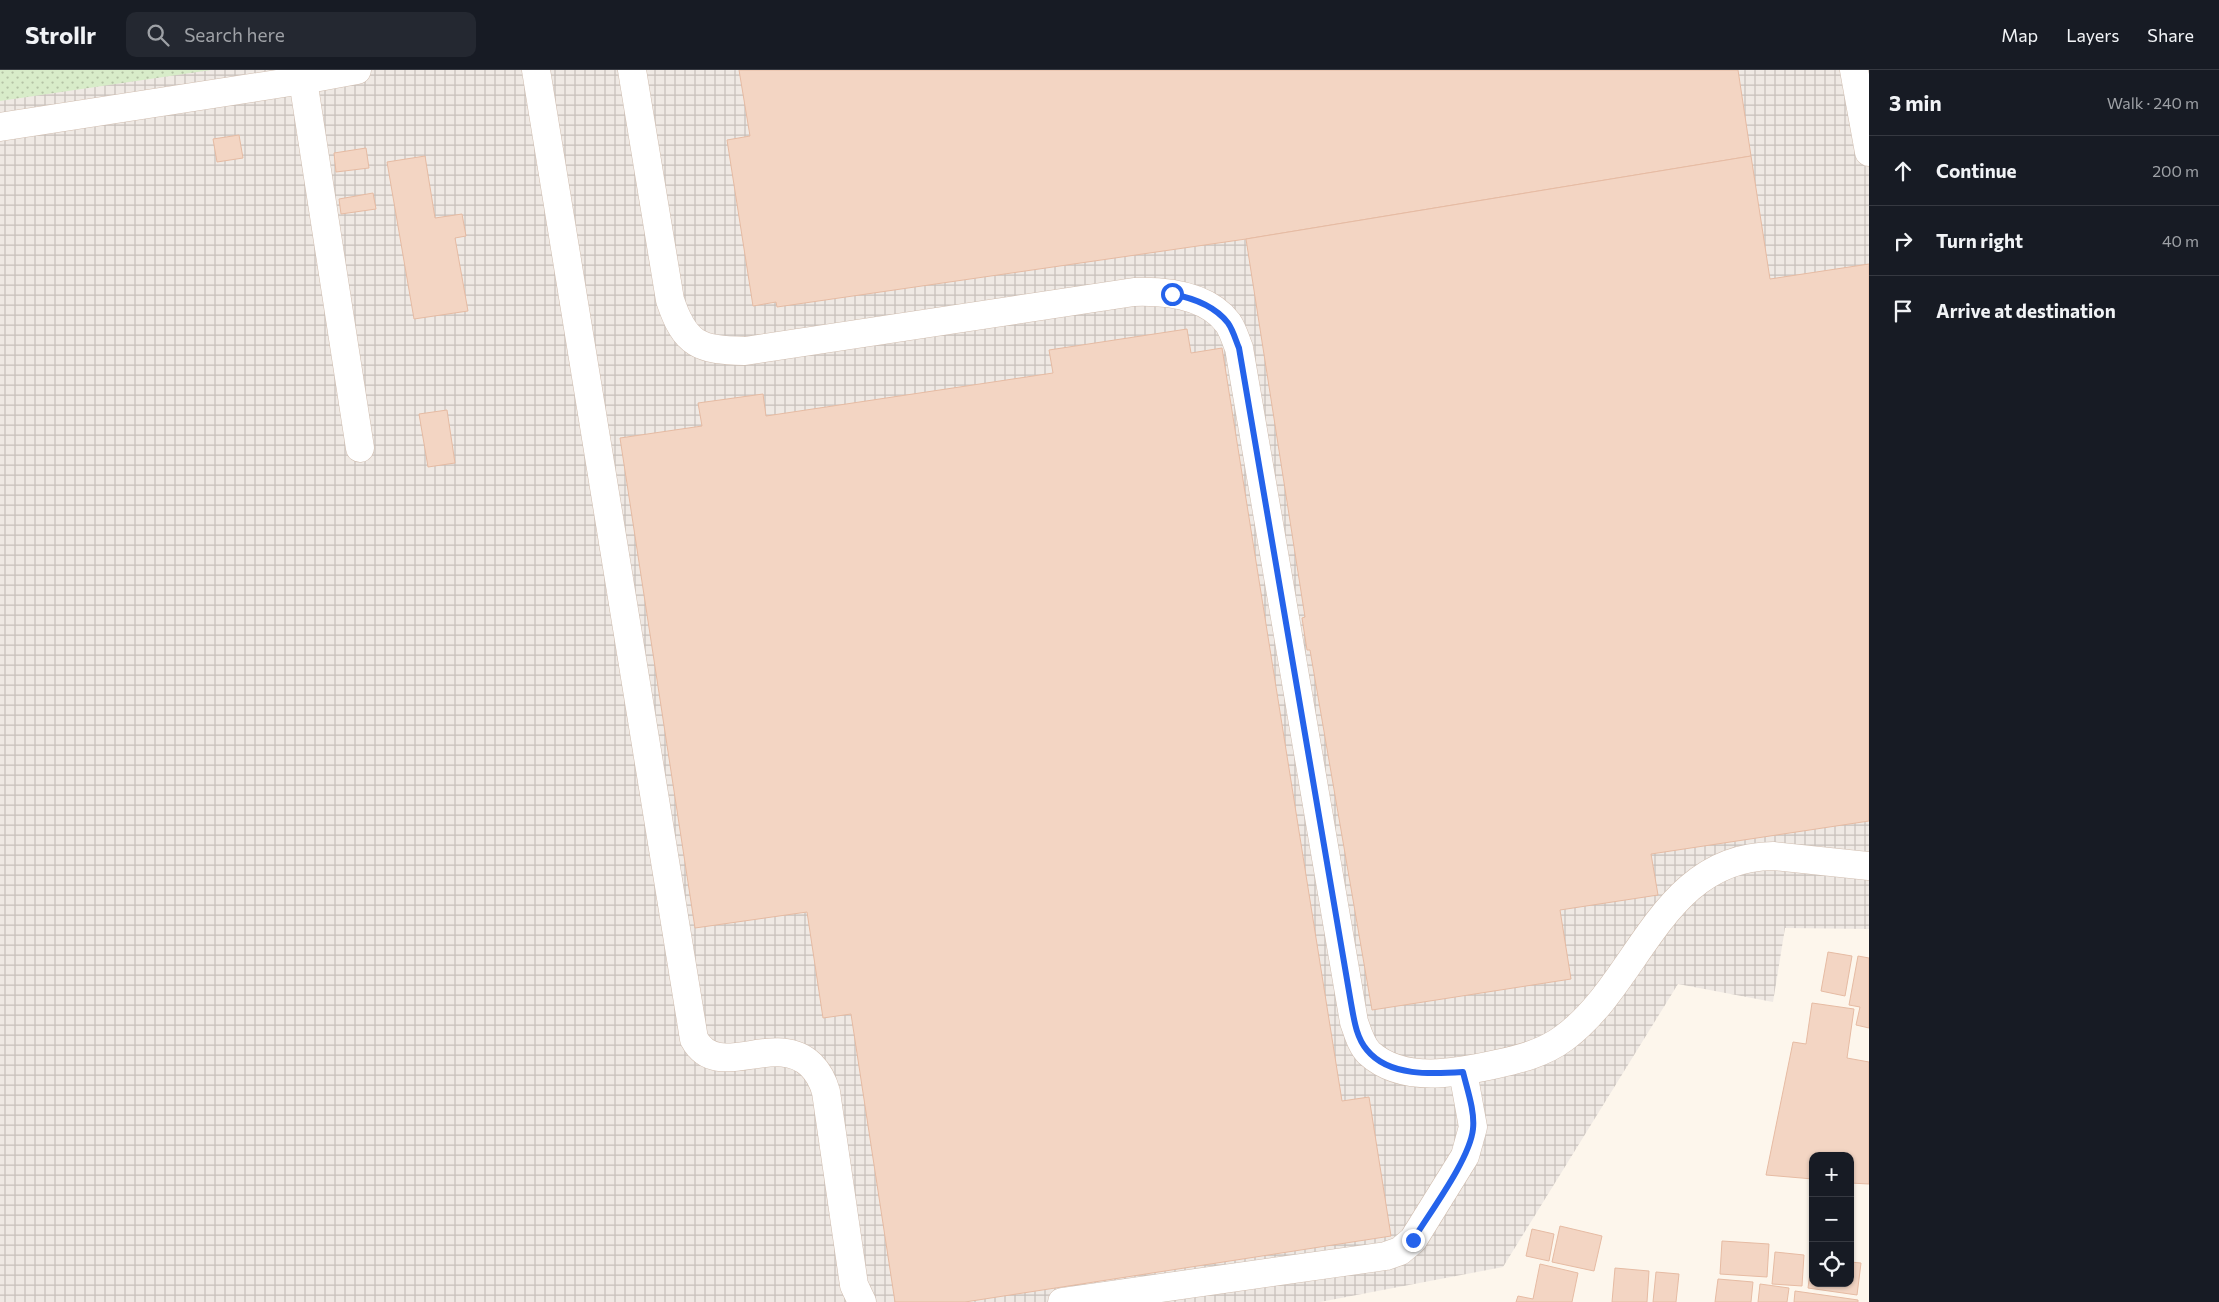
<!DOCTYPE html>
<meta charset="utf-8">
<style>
body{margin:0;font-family:Commissioner,sans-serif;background:#242831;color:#f1f3f6}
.controls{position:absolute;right:15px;bottom:15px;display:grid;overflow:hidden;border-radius:10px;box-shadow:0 1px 4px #0004}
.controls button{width:45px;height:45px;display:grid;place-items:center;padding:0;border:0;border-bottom:1px solid #363941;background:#171b24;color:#f1f3f6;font:25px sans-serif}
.stop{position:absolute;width:15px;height:15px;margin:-11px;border:4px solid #2563eb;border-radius:50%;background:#fff}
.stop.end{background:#2563eb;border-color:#fff;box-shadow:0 1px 5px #0008}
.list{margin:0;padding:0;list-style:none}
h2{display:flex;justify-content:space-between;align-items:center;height:65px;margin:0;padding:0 20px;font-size:21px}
h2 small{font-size:16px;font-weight:400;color:#9ea1a6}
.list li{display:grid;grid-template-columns:32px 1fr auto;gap:15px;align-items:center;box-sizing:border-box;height:70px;padding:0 20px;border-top:1px solid #363941}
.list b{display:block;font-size:19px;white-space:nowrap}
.list em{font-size:16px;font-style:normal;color:#9ea1a6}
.icon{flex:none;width:28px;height:28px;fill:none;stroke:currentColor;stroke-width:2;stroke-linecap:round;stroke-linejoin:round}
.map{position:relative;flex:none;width:1869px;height:1232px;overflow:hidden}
header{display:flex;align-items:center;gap:30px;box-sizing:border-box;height:70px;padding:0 25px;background:#171b24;border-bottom:1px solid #363941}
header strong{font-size:24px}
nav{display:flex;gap:28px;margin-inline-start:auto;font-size:18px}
.search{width:350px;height:45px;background:#242831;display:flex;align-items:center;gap:12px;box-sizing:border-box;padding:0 18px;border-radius:10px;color:#9ea1a6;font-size:19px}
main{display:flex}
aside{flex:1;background:#171b24}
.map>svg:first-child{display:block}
.industrial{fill:url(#industrial-grid)}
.grass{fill:url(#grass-dots)}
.building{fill:#f3d5c3;stroke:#e6bba3}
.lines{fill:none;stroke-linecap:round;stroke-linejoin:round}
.minor-casing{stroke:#d1beb0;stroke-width:29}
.minor{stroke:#fff;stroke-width:28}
.route{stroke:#2563eb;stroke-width:6}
</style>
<header>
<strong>Strollr</strong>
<div class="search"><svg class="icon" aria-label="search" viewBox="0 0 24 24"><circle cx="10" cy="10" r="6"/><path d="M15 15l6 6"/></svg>Search here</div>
<nav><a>Map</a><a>Layers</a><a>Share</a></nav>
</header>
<main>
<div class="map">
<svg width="1869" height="1232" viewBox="0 0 1869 1232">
<defs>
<pattern id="industrial-grid" width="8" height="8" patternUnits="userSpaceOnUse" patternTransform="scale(1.25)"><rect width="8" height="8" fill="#efe9e4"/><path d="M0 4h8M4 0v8" fill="none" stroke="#c7c0bb"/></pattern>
<pattern id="grass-dots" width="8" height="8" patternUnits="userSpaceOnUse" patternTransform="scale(1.25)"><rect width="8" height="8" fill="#d8ecc9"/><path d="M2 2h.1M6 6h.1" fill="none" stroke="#b4c2a5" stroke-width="1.8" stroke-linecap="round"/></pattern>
</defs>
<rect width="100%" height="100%" fill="#fdf6ec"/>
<path class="industrial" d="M0,0h1869v859l-84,-1 -12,74 -95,-18 -175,283 -183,35h-1320z"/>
<path class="grass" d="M0,0h211l-211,31z"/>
<g class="building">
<path d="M739,0h999l13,86 -505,83 -469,68 -1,-5 -23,4 -26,-166 23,-4z"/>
<path d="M239,65l4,23 -26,4 -4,-23z"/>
<path d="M366,78l3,20 -33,4 -2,-19z"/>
<path d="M425,86l10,62 27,-4 4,22 -11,2 13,73 -54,8 -27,-157z"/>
<path d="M1751,86l19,123 99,-15v557l-218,33 7,41 -98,15 11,69 -199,31 -62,-360h-3l-5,-32 3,-1 -59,-378z"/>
<path d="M373,123l3,16 -35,5 -2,-15z"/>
<path d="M1187,259l4,24 31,-5 120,753 27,-4 22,139 -426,66h-70l-44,-288 -28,4 -16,-106 -112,16 -75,-490 82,-12 -4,-23 65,-9 3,22 287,-43 -4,-23z"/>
<path d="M447,340l8,53 -27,4 -9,-53z"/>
<path d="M1828,882l24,4 -7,40 -24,-5z"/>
<path d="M1858,886l11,2v70l-13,-3 4,-18 -11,-2z"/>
<path d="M1812,933l42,6 -7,49 22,4v122l-19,-1v-27h-37v23l-47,-4 27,-133 13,2z"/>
<path d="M1560,1156l42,10 -8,35 -42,-9z"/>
<path d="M1532,1159l22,5 -5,27 -23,-5z"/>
<path d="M1722,1171l47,3 -2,33 -47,-3z"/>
<path d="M1775,1182l29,3 -2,31 -30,-2z"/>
<path d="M1812,1187l1,26h37v-21l11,1 -4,32 -49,-7z"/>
<path d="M1540,1194l38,9 -6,29h-56l2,-6 15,3z"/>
<path d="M1615,1198l34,3 -2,31h-35z"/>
<path d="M1656,1202l23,2 -3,28h-23z"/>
<path d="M1718,1209l35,3 -2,20h-36z"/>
<path d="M1760,1214l29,4 -2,14h-29z"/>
<path d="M1795,1221l63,9v2h-64z"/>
</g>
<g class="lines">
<g class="minor-casing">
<g id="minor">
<path d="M536,0l158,969c24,44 81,-9 117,26 8,8 12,16 15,27l28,193 8,17"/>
<path d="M632,0l38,230c15,45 29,50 75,51l389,-59c32,-1 73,3 94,31 5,7 8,18 11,25l115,674c4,11 7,23 15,31 34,31 88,20 128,11 23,-5 47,-11 67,-26 76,-56 97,-181 209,-182l96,10"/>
<path d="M1854,0l15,82"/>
<path d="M303,10l57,368"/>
<path d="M0,57l303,-47 54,-10"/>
<path d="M1062,1232l324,-46 14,-5 13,-11 52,-84 8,-29 -10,-55"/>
</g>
</g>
<use href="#minor" class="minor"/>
</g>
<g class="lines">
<path class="route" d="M1172,224c21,4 43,12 56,29 5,7 8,18 11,25l112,655c3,16 5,34 16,47 22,27 66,24 96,22 4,17 12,39 10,57 -3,30 -43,83 -60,111"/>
</g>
</svg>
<div class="controls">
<button>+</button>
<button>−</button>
<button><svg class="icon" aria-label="locate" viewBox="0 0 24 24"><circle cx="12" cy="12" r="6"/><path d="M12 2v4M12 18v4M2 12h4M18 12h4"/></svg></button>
</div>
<div class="stop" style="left:1172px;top:224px"></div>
<div class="stop end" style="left:1413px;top:1170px"></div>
</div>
<aside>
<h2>3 min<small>Walk · 240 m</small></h2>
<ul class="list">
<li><svg class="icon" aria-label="ahead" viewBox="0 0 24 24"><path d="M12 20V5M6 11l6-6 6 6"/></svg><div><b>Continue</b></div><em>200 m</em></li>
<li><svg class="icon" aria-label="right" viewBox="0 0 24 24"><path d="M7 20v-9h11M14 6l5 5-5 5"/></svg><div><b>Turn right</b></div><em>40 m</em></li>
<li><svg class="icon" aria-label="arrive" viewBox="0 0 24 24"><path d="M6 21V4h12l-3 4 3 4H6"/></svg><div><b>Arrive at destination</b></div></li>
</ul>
</aside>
</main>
